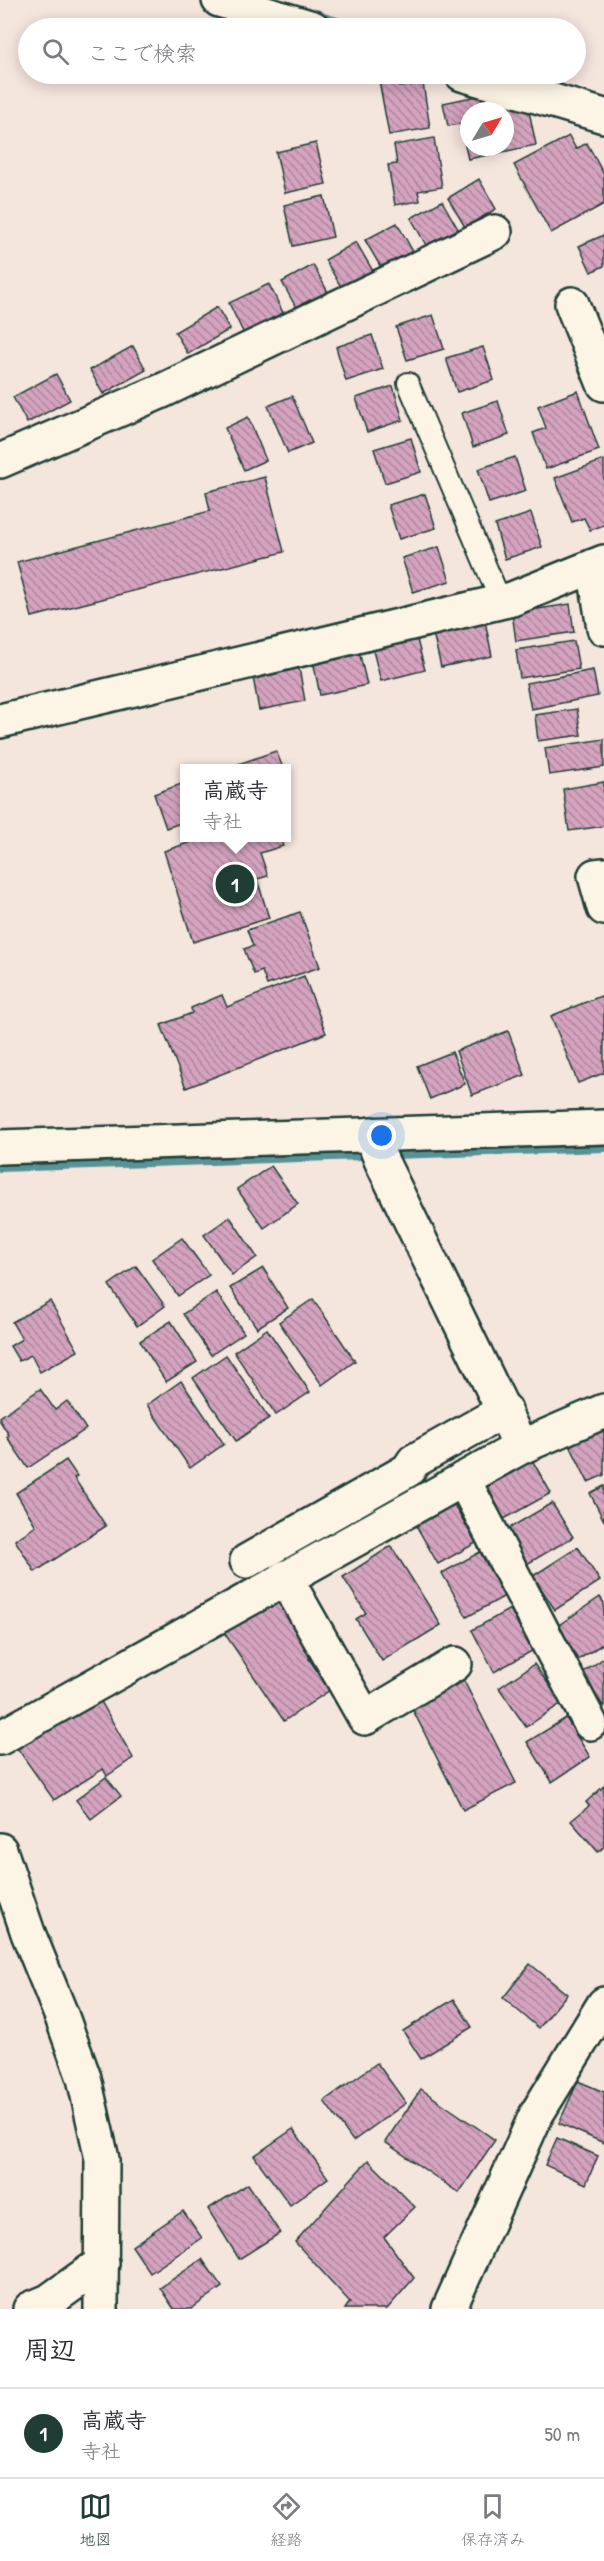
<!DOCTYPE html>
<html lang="ja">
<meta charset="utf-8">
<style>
body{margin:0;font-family:"Patrick Hand","Klee One",sans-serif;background:#f7f7f7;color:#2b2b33}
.compass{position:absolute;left:460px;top:102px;width:54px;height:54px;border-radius:50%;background:#fff;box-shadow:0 3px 15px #0003;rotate:52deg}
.you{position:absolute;left:382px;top:1136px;width:21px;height:21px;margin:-15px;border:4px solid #fff;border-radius:50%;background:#1a73e8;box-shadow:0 0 0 9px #1a73e833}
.badge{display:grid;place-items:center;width:39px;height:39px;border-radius:50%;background:#1f3d34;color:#fff;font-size:20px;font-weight:700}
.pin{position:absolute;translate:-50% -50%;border:3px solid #fff;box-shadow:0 2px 6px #0006}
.popup{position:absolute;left:180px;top:764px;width:111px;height:78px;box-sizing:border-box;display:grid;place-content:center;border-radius:0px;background:#fff;filter:drop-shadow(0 2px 4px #0005);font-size:20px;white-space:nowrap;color:#7c7c81}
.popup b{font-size:22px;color:#2b2b33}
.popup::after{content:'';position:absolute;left:50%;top:100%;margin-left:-12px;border:12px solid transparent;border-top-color:#fff}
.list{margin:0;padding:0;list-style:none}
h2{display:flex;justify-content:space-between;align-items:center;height:78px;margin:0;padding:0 24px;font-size:26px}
h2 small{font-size:20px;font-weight:400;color:#7c7c81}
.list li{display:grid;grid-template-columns:39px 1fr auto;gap:18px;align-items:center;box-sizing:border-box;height:90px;padding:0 24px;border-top:2px solid #e1e1e2}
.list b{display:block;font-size:22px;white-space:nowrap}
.list p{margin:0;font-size:20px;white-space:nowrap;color:#7c7c81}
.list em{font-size:20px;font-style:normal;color:#7c7c81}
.icon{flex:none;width:33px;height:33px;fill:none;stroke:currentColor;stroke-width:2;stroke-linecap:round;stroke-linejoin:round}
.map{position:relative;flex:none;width:604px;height:2309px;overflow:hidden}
.search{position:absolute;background:#fff;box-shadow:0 3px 15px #0003;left:18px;right:18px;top:18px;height:66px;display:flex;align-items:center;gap:15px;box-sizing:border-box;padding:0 21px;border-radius:33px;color:#7c7c81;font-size:22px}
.sheet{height:168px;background:#fff}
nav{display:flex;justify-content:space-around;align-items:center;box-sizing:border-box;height:84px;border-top:2px solid #e1e1e2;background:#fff;font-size:16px;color:#7c7c81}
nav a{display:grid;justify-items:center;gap:3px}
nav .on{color:#1f3d34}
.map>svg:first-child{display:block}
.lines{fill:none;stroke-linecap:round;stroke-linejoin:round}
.stream{stroke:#589398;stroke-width:10}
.building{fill:url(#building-back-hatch);stroke:#1f3d34;stroke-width:1.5;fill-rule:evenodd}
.lane-casing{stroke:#1f3d34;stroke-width:24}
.street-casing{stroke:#1f3d34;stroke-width:38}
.secondary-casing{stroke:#1f3d34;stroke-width:38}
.lane{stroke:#fcf5e5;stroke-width:20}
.street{stroke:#fcf5e5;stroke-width:33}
.secondary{stroke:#fcf5e5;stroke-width:33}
</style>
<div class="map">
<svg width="604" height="2309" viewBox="0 0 604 2309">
<defs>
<pattern id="building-back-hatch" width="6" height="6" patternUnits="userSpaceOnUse" patternTransform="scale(1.5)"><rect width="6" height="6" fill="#d5a3bf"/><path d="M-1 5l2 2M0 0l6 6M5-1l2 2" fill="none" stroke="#ac869c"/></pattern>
</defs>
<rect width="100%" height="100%" fill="#f4e5dd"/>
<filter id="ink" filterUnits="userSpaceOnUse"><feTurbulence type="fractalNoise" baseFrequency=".0167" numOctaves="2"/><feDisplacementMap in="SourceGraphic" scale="12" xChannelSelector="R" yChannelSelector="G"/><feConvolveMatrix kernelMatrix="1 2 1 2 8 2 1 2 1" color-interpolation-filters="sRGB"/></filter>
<g filter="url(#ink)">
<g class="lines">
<g class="stream">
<path d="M313,15l45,13"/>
<path d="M0,1167l604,-20"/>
</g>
</g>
<g class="building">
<path d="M398,77l1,10 24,-4 7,45 -41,7 -10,-55z"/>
<path d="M492,93l3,14 32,-6 9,44 -68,14 -8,-35 -12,2 -5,-23zM469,111h36v36h-36z"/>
<path d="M569,136l7,13 11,-6 17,32v29l-53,29 -37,-68z"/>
<path d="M434,138l8,49 -24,4 2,10 -25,4 -7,-40 9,-1 -3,-19z"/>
<path d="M316,143l10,41 -41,9 -9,-41z"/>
<path d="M479,179l17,30 -31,18 -17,-29z"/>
<path d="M324,196l9,41 -40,9 -9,-41z"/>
<path d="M442,201l20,35 -31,18 -20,-36z"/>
<path d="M397,223l20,36 -31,17 -21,-36z"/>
<path d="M604,235v31l-13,6 -12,-26z"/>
<path d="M356,242l21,36 -31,17 -21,-35z"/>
<path d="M313,265l20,36 -31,17 -20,-36z"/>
<path d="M269,284l16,33 -40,19 -16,-33z"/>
<path d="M217,307l13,22 -42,25 -13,-22z"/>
<path d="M433,315l11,34 -37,11 -11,-33z"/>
<path d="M372,335l11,34 -37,12 -10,-34z"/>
<path d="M133,346l13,24 -43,24 -13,-24z"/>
<path d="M483,347l11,33 -37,12 -11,-34z"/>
<path d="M56,374l14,26 -43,23 -14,-26z"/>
<path d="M393,386l10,34 -36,12 -11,-34z"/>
<path d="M578,391l21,59 -53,19 -13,-36 13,-5 -8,-22z"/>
<path d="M292,396l20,47 -24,10 -20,-47z"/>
<path d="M498,401l11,34 -36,12 -11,-34z"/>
<path d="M248,417l18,43 -22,10 -19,-42z"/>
<path d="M411,438l10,34 -36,11 -11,-34z"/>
<path d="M515,457l11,34 -37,12 -11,-34z"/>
<path d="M604,460v65l-14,5 -6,-12 -12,4 -17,-44z"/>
<path d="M265,477l19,75 -252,65 -15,-55 193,-51 -4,-19z"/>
<path d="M425,494l11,34 -37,11 -11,-34z"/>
<path d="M531,513l11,34 -37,12 -10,-34z"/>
<path d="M439,547l11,34 -37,11 -11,-34z"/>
<path d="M570,604l4,28 -58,9 -4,-28z"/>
<path d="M485,621l7,35 -51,11 -8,-34z"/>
<path d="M416,636l9,34 -44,11 -9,-34z"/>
<path d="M574,641l5,28 -59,9 -4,-28z"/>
<path d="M359,651l8,34 -47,10 -7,-34z"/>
<path d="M299,668l6,33 -46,9 -6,-33z"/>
<path d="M593,670l5,26 -67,13 -5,-26z"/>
<path d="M577,709l4,26 -43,6 -3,-26z"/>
<path d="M604,739v28l-55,8 -4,-27z"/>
<path d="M276,751l7,17h-56z"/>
<path d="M604,782v44l-35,5 -6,-42z"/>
<path d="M184,783v39l-18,6 -12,-34z"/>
<path d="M196,838h85l2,8 -23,7 8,23 -11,3 12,39 -76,24 -29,-91 33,-11z"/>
<path d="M300,912l20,55 -53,18 -5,-14 -8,3 -10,-25 9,-3 -6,-16z"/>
<path d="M304,976l22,57 -140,55 -25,-63 31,-12 -1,-5 31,-13 5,12z"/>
<path d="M601,996l3,7v70l-26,10 -27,-67z"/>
<path d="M508,1031l17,44 -53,20 -16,-44z"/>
<path d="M452,1052l13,32 -35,15 -13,-33z"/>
<path d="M271,1166l27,38 -34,24 -27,-39z"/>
<path d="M230,1217l27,40 -25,18 -28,-40z"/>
<path d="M182,1238l27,37 -31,21 -26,-37z"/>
<path d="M136,1266l29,40 -28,20 -28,-41z"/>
<path d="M263,1268l25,40 -31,20 -27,-40z"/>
<path d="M216,1292l28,41 -33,22 -28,-41z"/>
<path d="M313,1299l42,62 -33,24 -43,-63z"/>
<path d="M50,1301l28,50 -38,21 -9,-17 -12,6 -9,-15 12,-7 -10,-17z"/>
<path d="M171,1321l26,41 -31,20 -26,-41z"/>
<path d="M267,1329l43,63 -34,23 -42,-63z"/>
<path d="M226,1355l43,63 -33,23 -43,-63z"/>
<path d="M181,1381l43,63 -34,24 -43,-63z"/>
<path d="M40,1389l15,21 12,-9 19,28 -58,39 -21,-31 2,-2 -9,-14v-4z"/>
<path d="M604,1419v56l-16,7 -22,-45z"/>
<path d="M529,1455l22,38 -47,26 -22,-38z"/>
<path d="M66,1460l11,16 -3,2 32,48 -71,46 -20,-32 21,-14 -20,-33z"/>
<path d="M604,1486v35l-14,-28z"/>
<path d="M451,1499l25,44 -38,21 -25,-44z"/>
<path d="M552,1503l21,34 -46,27 -21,-34z"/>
<path d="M391,1546l50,79 -59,36 -26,-42 10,-6 -23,-36z"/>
<path d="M578,1547l22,34 -45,29 -22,-34z"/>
<path d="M480,1552l25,44 -38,21 -25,-44z"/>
<path d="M275,1596l40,59 -6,4 21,31 -46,31 -61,-90z"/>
<path d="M600,1597l4,6v40l-26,17 -22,-33z"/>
<path d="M510,1609l22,42 -38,21 -22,-42z"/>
<path d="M604,1658v49l-23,-33z"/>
<path d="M534,1664l28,39 -36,24 -27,-39z"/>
<path d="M464,1681l52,102 -53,27 -51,-102z"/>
<path d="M94,1689l39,69 -26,18 -4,-7 -49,31 -39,-55z"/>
<path d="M566,1718l24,39 -38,25 -25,-40z"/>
<path d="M106,1777l15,19 -30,23 -15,-19z"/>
<path d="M604,1786v61l-6,5 -27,-31 18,-15 -3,-4z"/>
<path d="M530,1964l37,30 -28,34 -36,-30z"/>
<path d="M454,1999l18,28 -51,32 -18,-28z"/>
<path d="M377,2063l29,40 -53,38 -29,-40z"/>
<path d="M578,2081l26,11v51l-45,-20z"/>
<path d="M421,2089l74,51 -36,53 -74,-51z"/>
<path d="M293,2129l35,49 -38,27 -36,-49z"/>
<path d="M557,2138l41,18 -12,28 -41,-19z"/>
<path d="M368,2160l47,47 -31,30 30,41 -27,31h-42l5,-7 -55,-60z"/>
<path d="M248,2184l32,49 -41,26 -31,-50z"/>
<path d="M183,2211l19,27 -52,35 -18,-27z"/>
<path d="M202,2259l20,28 -31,22h-17l-14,-21z"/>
</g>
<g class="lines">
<g class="lane-casing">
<path id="lane" d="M408,383l93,219"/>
</g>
<g class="street-casing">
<g id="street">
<path d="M219,0l94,28"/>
<path d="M462,74l142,42"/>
<path d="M572,304l32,80"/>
<path d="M0,461l162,-70 333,-159"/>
<path d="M594,566l10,62"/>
<path d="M0,721l512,-122 92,-37"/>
<path d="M604,875l-9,1 9,32"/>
<path d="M371,1134l10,26 140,287"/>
<path d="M0,1147l604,-20"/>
<path d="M463,1479l127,244"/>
<path d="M247,1561l161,-91 6,-9 91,-51"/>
<path d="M285,1577l80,141 90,-54"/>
<path d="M0,1738l521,-291 83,-36"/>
<path d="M30,2309l19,-8 53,-38"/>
<path d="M449,2309l87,-194 68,-111"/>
</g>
</g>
<g class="secondary-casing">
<path id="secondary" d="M0,1850l28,83 34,84 22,61 18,81 -1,150"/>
</g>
<use href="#lane" class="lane"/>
<use href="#street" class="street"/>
<use href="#secondary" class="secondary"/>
</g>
</g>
</svg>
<svg class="compass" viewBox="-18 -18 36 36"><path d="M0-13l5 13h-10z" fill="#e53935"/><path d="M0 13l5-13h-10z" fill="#7c7c81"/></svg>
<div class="you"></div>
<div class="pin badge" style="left:235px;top:884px">1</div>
<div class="popup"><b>高蔵寺</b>寺社</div>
<div class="search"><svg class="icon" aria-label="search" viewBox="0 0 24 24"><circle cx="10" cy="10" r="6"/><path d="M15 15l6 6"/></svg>ここで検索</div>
</div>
<section class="sheet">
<h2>周辺<small></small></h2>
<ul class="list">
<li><span class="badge">1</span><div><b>高蔵寺</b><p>寺社</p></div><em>50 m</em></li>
</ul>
</section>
<nav>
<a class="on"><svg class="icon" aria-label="map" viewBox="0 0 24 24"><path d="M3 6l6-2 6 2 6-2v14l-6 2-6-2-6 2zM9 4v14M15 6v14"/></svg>地図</a>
<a><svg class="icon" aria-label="directions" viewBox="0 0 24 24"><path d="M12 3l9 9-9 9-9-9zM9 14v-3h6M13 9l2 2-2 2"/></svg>経路</a>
<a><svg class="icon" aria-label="saved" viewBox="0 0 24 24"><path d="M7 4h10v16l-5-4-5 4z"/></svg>保存済み</a>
</nav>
